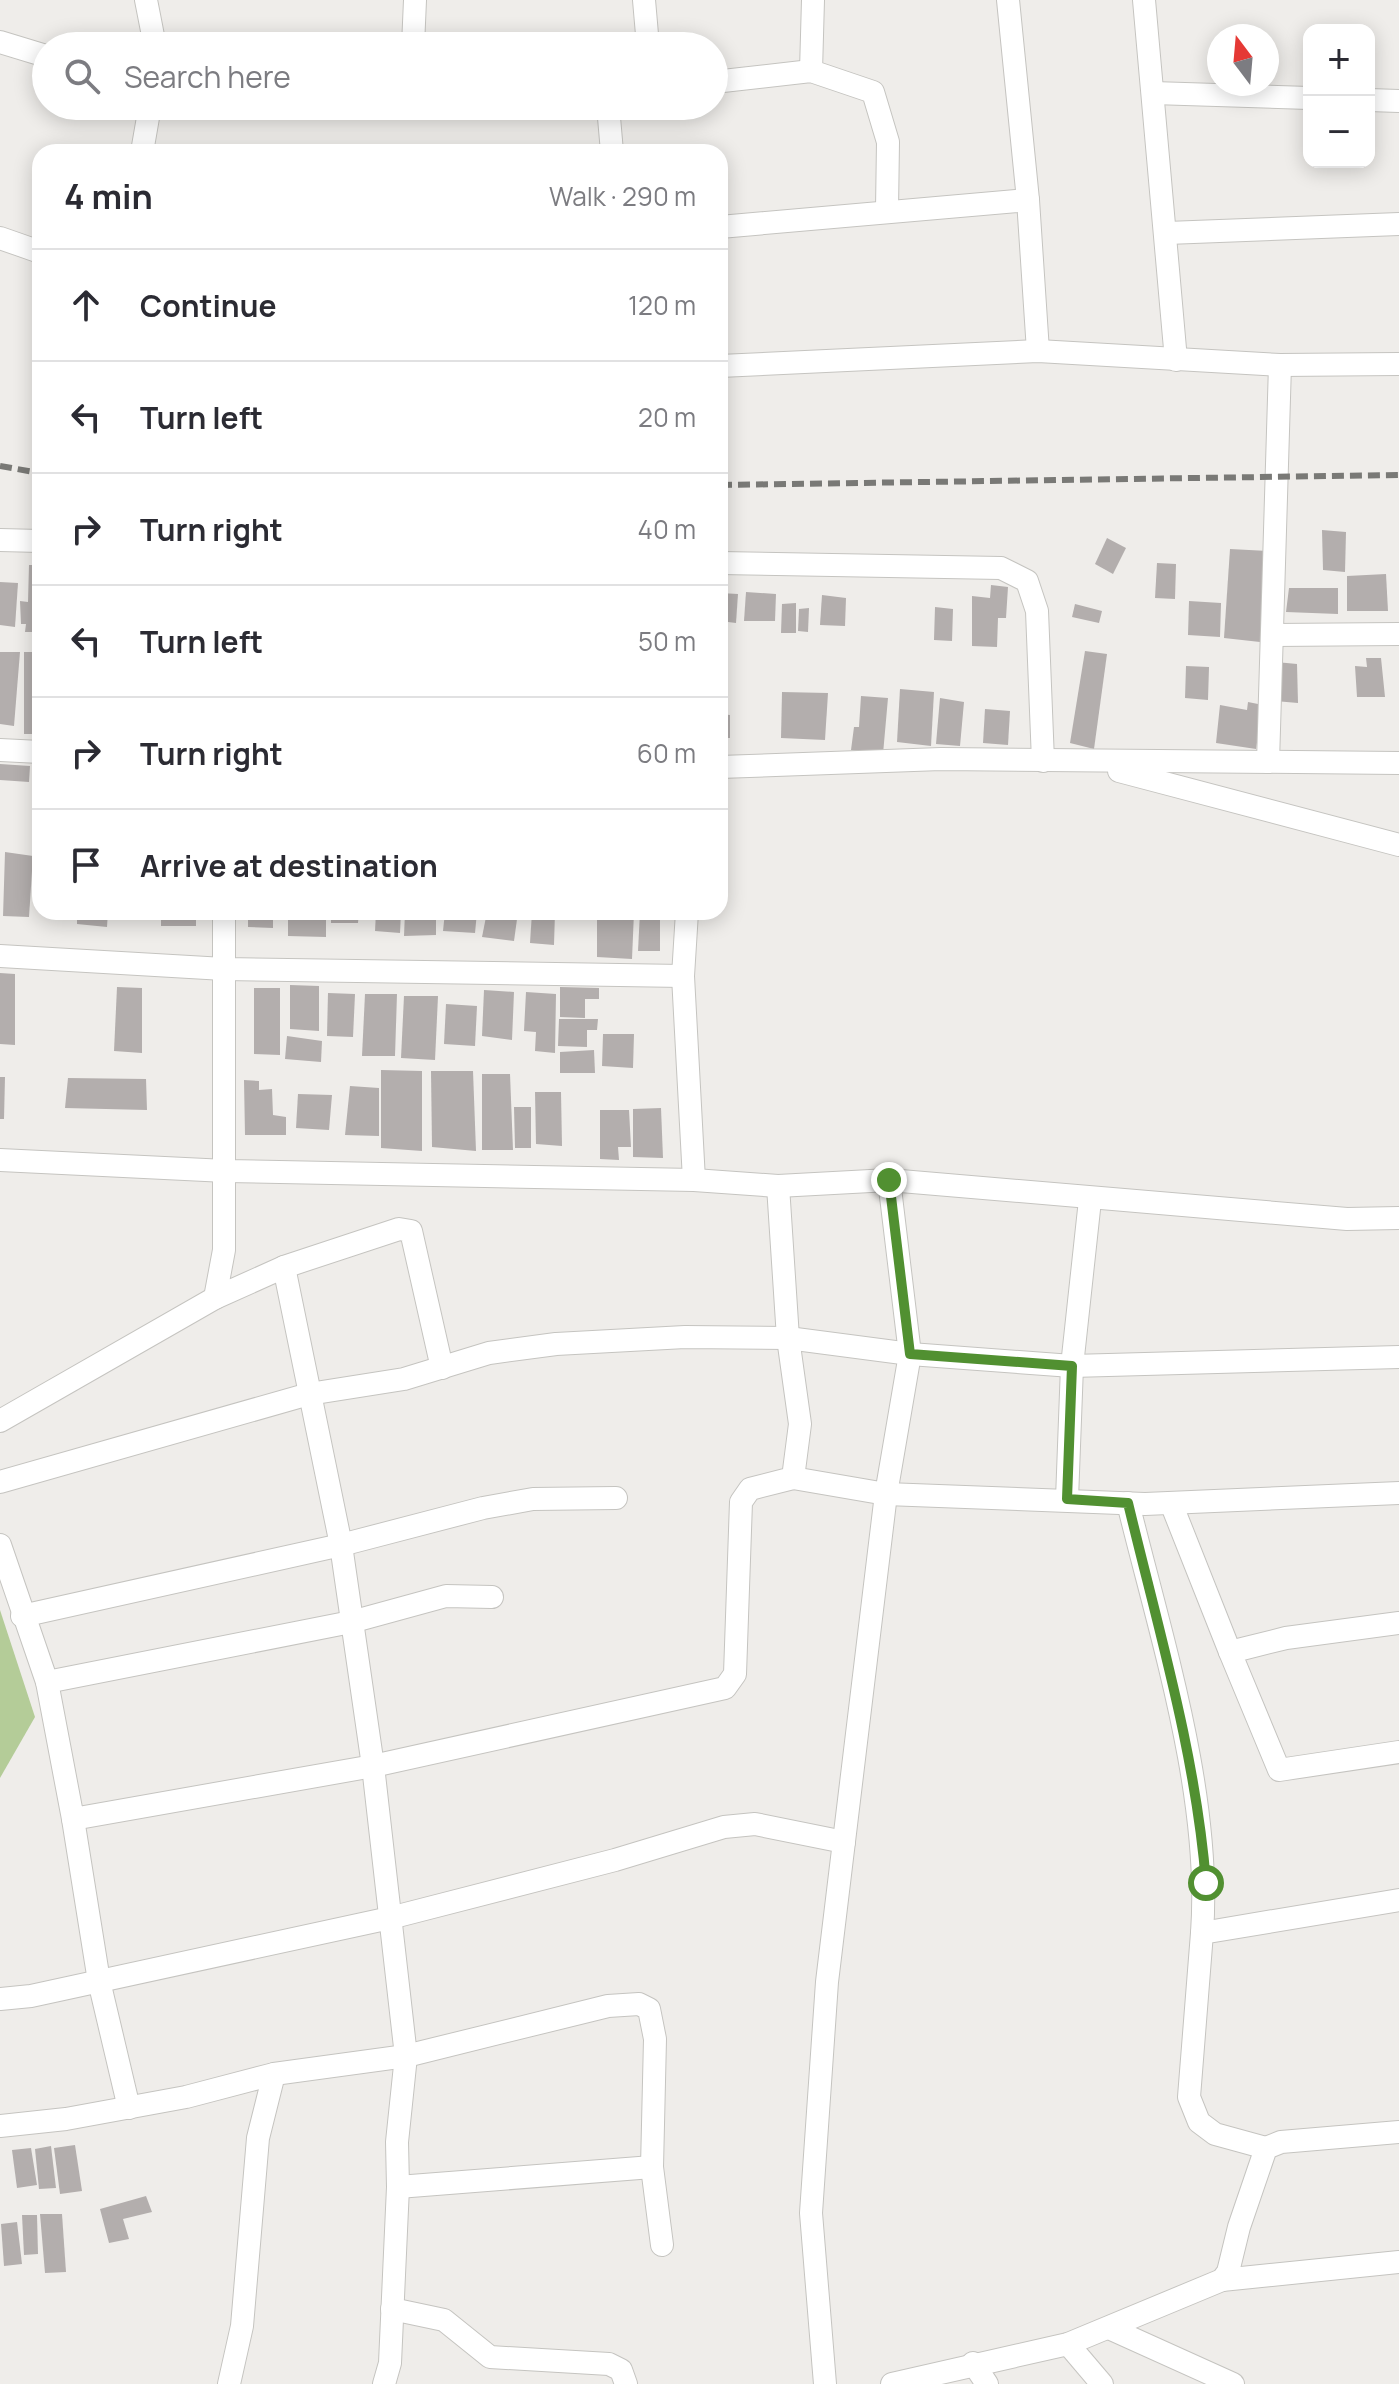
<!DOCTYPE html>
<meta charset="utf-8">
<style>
body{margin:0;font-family:Manrope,sans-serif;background:#f7f7f7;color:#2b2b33}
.controls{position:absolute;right:24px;top:24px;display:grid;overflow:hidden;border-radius:16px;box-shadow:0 4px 20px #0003}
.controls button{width:72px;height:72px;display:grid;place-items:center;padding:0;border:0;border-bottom:2px solid #e1e1e2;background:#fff;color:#2b2b33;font:40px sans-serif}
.compass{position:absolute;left:1207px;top:24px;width:72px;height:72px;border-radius:50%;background:#fff;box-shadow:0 4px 20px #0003;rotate:344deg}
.stop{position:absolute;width:24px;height:24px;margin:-18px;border:6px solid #519031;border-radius:50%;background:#fff}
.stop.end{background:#519031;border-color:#fff;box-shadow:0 2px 8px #0008}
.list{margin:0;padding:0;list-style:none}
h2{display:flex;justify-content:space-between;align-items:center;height:104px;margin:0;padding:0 32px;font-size:34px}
h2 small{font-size:26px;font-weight:400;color:#7c7c81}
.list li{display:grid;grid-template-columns:52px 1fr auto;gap:24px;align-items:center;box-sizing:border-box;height:112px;padding:0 32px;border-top:2px solid #e1e1e2}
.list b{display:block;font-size:30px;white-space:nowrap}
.list em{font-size:26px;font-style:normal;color:#7c7c81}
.icon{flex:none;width:44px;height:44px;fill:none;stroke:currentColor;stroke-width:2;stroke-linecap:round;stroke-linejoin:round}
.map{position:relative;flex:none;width:1399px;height:2384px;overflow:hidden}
.search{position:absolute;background:#fff;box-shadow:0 4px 20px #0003;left:32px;top:32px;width:696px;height:88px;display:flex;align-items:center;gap:20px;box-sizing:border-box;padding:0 28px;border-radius:44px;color:#7c7c81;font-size:30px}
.panel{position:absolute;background:#fff;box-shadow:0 4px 20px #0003;left:32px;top:144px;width:696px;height:776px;border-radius:24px}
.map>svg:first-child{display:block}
.green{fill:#b4cc98}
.building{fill:#b3aead}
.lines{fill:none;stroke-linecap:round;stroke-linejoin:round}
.street-casing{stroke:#c5c4c0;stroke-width:24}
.street{stroke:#fff;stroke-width:22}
.rail{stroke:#797976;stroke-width:6;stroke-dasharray:12 6;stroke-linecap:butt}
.route{stroke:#519031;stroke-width:10}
</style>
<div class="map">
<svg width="1399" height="2384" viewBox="0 0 1399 2384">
<rect width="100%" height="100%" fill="#efedea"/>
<path class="green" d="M0,1610l35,107 -35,61z"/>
<g class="building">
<path d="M1322,530l24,2 -1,40 -22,-2z"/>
<path d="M1107,538l19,10 -13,26 -18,-10z"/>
<path d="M1230,549l38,2 -8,91 -36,-4z"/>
<path d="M1157,563l19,1 -1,35 -20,-1z"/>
<path d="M29,565h11v67h-15l1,-8h-5l-1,-23 8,1z"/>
<path d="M1386,574l2,37h-41v-35z"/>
<path d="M0,582l18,1 -3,44 -15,-2z"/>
<path d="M991,585l17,2 -2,31h-8l-1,29 -25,-1v-50l18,2z"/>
<path d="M1289,588h49v26l-52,-2z"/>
<path d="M746,592l30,2 -1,27h-31z"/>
<path d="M720,593l18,1 -2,29 -16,-2z"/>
<path d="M822,595l24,3 -1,28 -25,-1z"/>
<path d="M1189,601l32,2 -1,34 -32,-2z"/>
<path d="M796,603v30h-15l1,-29z"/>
<path d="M1075,604l27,7 -3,12 -27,-6z"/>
<path d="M935,607l18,2 -1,32 -18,-1z"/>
<path d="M809,608l-1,24 -10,-1 1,-22z"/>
<path d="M1085,651l22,3 -13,95 -24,-6z"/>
<path d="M0,652h20l-6,74 -14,-2z"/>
<rect x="24" y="652" width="16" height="82"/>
<path d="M1366,658h15l4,39h-28l-2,-31 12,1z"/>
<path d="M1276,662l21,2 1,39 -23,-2z"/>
<path d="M1186,666l23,1 -1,33 -23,-2z"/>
<path d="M900,689l34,3 -3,54 -34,-4z"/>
<path d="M782,692l46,1 -3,47 -44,-2z"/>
<path d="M861,696l27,2 -5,56 -32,-4 3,-23h5z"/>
<path d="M940,698l24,4 -4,44 -24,-2z"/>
<path d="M1248,702l15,3 -7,44 -40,-6 4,-38 27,5z"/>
<path d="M985,709l25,2 -2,34 -25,-2z"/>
<path d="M720,714l10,1v23h-10z"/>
<path d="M0,764l30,2 -1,16 -29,-2z"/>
<path d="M33,769h7v47h-8z"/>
<path d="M5,852l28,4 -4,61 -26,-1z"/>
<path d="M77,912h31l-1,15 -30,-3z"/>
<rect x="161" y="912" width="35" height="14"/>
<path d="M248,912h25v16l-25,-1z"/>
<path d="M288,912h38v25l-38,-1z"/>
<path d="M331,912h28l-1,11h-27z"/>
<path d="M376,912h25l-1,21 -25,-2z"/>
<path d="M405,912h31v23l-32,1z"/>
<path d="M445,912h32l-2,21 -32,-2z"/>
<path d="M487,912h31l-4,29 -32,-4z"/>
<path d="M532,912h23l-1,33 -24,-2z"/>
<path d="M597,912h37l-2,47 -35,-2z"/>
<path d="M640,912h20v39h-22z"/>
<path d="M0,973l15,1v71l-15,-1z"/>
<path d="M290,985l29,1v45l-29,-2z"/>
<path d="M117,987l25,1v65l-28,-2z"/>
<path d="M560,987l39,1v11h-14v19l-25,-1z"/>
<path d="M254,988h26v67l-26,-1z"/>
<path d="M484,990l30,2 -2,48 -30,-4z"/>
<path d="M526,992l30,2 -1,59 -20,-2 1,-19 -12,-1z"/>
<path d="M328,993l27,1 -2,43 -26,-1z"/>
<path d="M365,994h32l-2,62h-33z"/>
<path d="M404,996h34l-3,64 -34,-2z"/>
<path d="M446,1004l31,2 -2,40 -31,-2z"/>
<path d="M559,1019h39l-1,11h-10v17l-29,-1z"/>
<path d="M603,1034h31l-1,34 -31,-2z"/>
<path d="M287,1036l35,5 -1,21 -36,-3z"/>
<path d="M594,1050l1,23h-35v-21z"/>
<path d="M381,1070l41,1v80l-41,-3z"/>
<path d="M431,1071h42l3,80 -44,-4z"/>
<path d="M482,1074h28l3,76h-31z"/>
<path d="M0,1077h5l-1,42h-4z"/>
<path d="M68,1078l78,1 1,31 -82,-2z"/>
<path d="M244,1080l15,1v9l13,-1 1,26 13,2v18h-41z"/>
<path d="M350,1086l29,2v48l-34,-1z"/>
<path d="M535,1092h26l1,54 -26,-2z"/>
<path d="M298,1094l34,1 -3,35 -33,-2z"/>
<path d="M514,1107h17v41h-16z"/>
<path d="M661,1108l2,50 -30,-1v-48z"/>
<path d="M600,1110h29l2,37h-13l1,13 -19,-1z"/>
<path d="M75,2145l7,46 -22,3 -6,-46z"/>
<path d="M51,2146l5,42 -17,1 -4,-40z"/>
<path d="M31,2148l6,37 -20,3 -5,-38z"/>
<path d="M146,2196l6,16 -29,7 6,20 -20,4 -9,-34z"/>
<path d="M40,2214h22l4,58 -21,1z"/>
<path d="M22,2215h15l1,39 -14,1z"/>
<path d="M17,2222l5,42 -18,2 -3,-42z"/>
</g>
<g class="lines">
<g class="street-casing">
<g id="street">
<path d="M146,0l9,46"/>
<path d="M644,0l4,46"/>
<path d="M1008,0l20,200"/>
<path d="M1144,0l32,360"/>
<path d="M0,42l46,14"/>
<path d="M413,46l2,-46"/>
<path d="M811,71l2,-71"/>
<path d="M714,82l97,-11 62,21 15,50 -1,67"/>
<path d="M1153,93l156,5"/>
<path d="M1369,100l30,1"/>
<path d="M608,106l4,46"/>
<path d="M142,152l8,-46"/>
<path d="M720,227l308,-27 10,151"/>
<path d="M1167,233l232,-9"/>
<path d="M0,238l40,14"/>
<path d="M720,366l318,-15 242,14 119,-1"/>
<path d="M0,540l40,1"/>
<path d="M720,563l281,5 26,13 10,30 6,150"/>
<path d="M1274,635l125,-1"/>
<path d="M0,750l40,2"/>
<path d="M1268,762l12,-397"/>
<path d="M720,767l221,-8 458,4"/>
<path d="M1119,771l280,74"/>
<path d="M224,912v338l-9,48 69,-31 57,278 32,221 33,290 -9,86 1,45 -8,176 -6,21"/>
<path d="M687,912l-4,64 11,204"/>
<path d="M0,956l224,13 459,7"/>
<path d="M0,1160l226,11 468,9 84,6 111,-6 458,39 52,-1"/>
<path d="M284,1267l115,-38 12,2 31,137"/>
<path d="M0,1421l215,-123"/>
<path d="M793,1478l93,16 259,10 254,-11"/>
<path d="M0,1482l309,-88 95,-15 85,-26 67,-9 129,-7 103,1 122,16 162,12 327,-9"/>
<path d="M1067,1499l5,-133 18,-166"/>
<path d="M1128,1503c33,135 84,292 74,430"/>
<path d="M1171,1503l59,149"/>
<path d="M0,1545l47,137 26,137 300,-53 352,-78 10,-14 6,-172 9,-13 43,-11 7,-54 -12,-86 -10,-152"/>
<path d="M22,1616l319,-71 142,-37 50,-9 83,-1"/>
<path d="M1399,1623l-113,15 -56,14 49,118 120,-18"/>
<path d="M47,1682l304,-60 95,-26 46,1"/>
<path d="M73,1819l26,162 30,127"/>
<path d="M0,1999l31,-3 359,-78 225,-58 109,-33 31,-3 89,18"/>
<path d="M0,2126l66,-7 120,-22 88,-23 132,-18 202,-50 31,-2 10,5 6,30 -3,128 10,78"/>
<path d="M1266,2148l-51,-14 -16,-12 -10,-25 13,-164 197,-33"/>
<path d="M398,2187l254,-20"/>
<path d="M1222,2280l177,-18"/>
<path d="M392,2309l52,11 46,37 119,7 12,6 5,14"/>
<path d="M1109,2328l124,56"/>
<path d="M1068,2344l34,40"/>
<path d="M973,2363l14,21"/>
<path d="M229,2384l13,-58 16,-188 16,-64"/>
<path d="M825,2384l-14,-171 16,-231 59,-488 24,-140 -21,-174"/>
<path d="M892,2384l176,-40 154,-64 6,-8 11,-45 27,-79 15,-6 118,-10"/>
</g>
</g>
<use href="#street" class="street"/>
<g class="rail">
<path d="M0,466l40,7"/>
<path d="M720,485l679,-10"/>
</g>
</g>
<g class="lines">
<path class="route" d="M889,1180l21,174 162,12 -5,133 61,4c30,125 68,252 78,380"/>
</g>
</svg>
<div class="controls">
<button>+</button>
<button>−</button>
</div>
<svg class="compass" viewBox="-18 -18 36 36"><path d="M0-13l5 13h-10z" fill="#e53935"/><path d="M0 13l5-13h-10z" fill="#7c7c81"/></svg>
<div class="stop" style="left:1206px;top:1883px"></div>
<div class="stop end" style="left:889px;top:1180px"></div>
<div class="search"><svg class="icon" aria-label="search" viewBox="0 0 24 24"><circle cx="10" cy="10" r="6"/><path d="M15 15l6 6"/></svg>Search here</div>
<section class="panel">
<h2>4 min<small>Walk · 290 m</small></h2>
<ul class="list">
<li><svg class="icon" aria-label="ahead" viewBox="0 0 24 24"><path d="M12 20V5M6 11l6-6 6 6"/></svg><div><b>Continue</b></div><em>120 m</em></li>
<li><svg class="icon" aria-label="left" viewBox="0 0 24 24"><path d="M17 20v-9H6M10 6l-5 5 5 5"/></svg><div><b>Turn left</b></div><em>20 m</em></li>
<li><svg class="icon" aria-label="right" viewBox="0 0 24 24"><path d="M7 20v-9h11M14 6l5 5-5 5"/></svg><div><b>Turn right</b></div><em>40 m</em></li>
<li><svg class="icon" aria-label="left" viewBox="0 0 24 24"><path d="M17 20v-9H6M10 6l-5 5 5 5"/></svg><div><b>Turn left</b></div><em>50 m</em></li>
<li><svg class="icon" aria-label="right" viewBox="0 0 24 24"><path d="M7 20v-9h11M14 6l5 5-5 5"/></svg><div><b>Turn right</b></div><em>60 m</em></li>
<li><svg class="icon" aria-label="arrive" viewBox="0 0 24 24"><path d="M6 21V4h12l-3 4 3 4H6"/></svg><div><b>Arrive at destination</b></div></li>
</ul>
</section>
</div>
